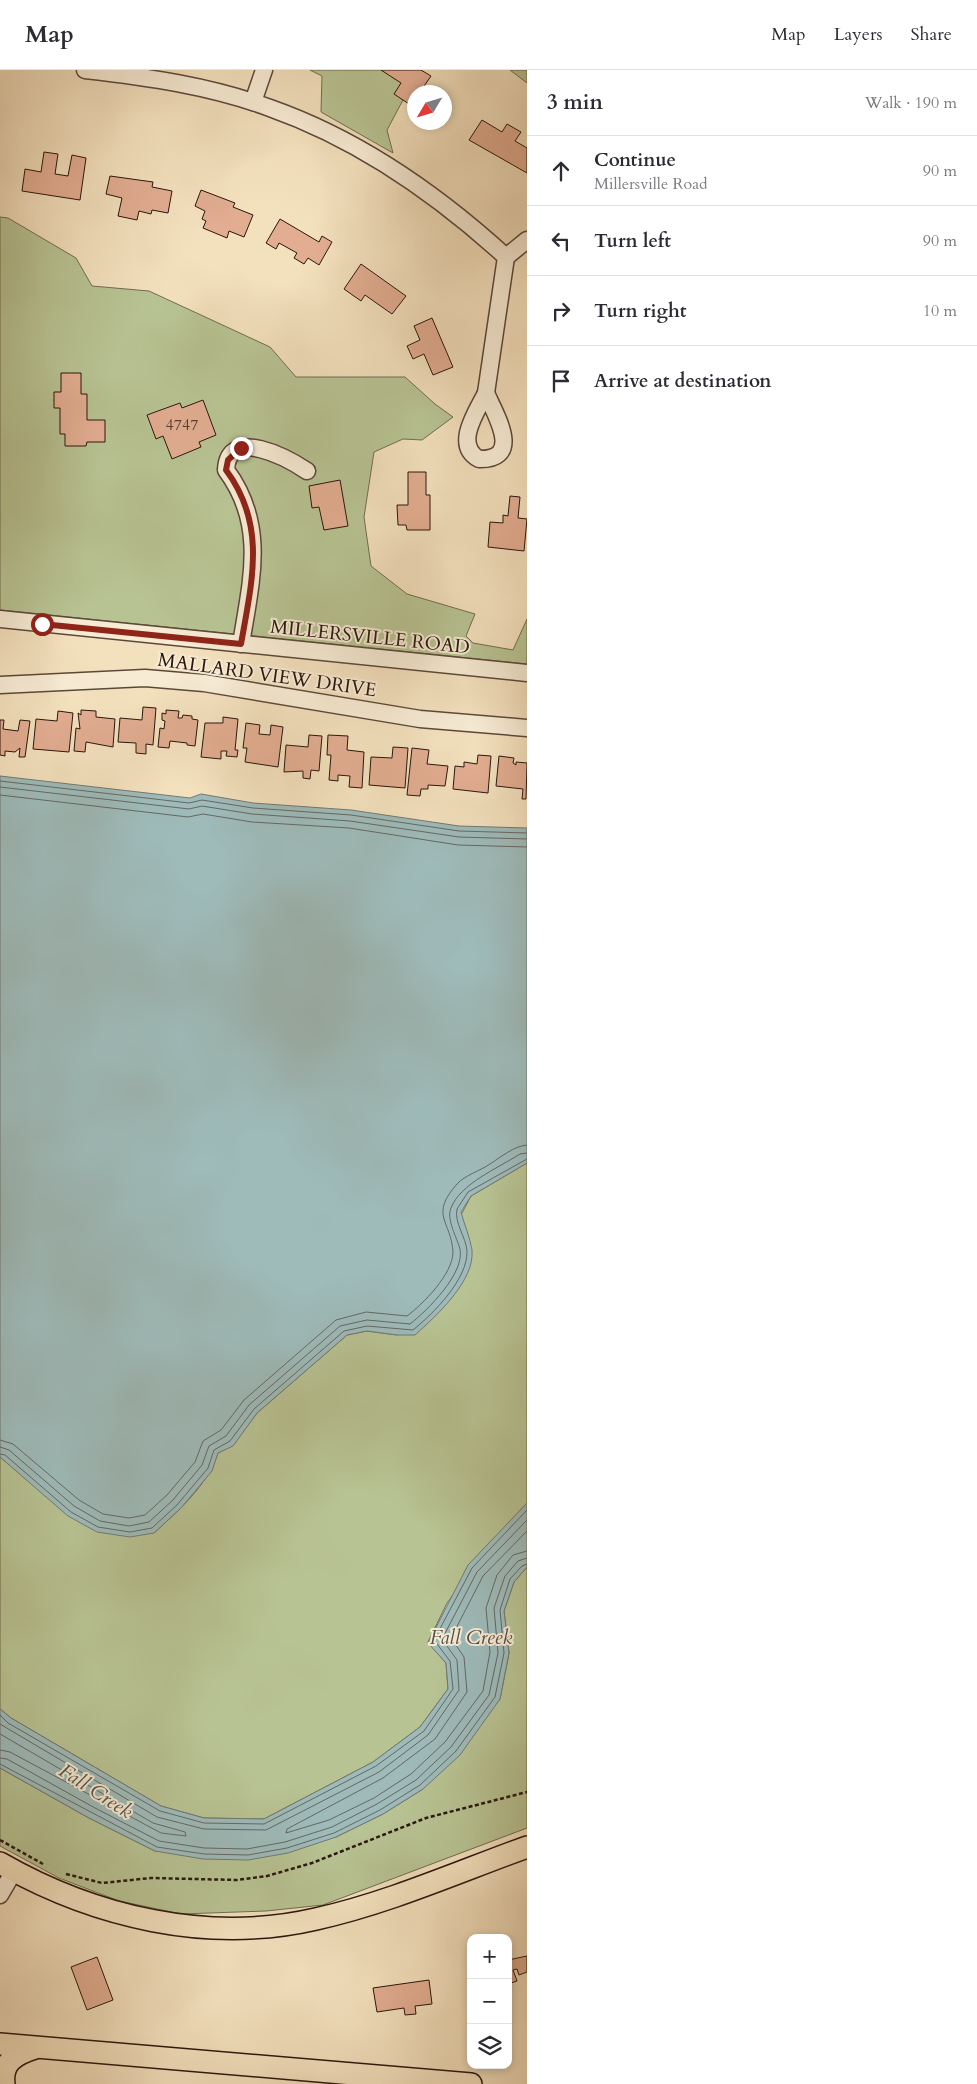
<!DOCTYPE html>
<meta charset="utf-8">
<style>
body{margin:0;font-family:Cardo,serif;background:#f2f2f3;color:#2b2b33}
.controls{position:absolute;right:15px;bottom:15px;display:grid;overflow:hidden;border-radius:10px;box-shadow:0 2px 8px #0003}
.controls button{width:45px;height:45px;display:grid;place-items:center;padding:0;border:0;border-bottom:1px solid #e1e1e2;background:#fff;color:#2b2b33;font:25px sans-serif}
.compass{position:absolute;left:407px;top:15px;width:45px;height:45px;border-radius:50%;background:#fff;box-shadow:0 2px 8px #0003;rotate:232deg}
.stop{position:absolute;width:15px;height:15px;margin:-11px;border:4px solid #8f2418;border-radius:50%;background:#fff}
.stop.end{background:#8f2418;border-color:#fff;box-shadow:0 1px 5px #0008}
.list{margin:0;padding:0;list-style:none}
h2{display:flex;justify-content:space-between;align-items:center;height:65px;margin:0;padding:0 20px;font-size:21px}
h2 small{font-size:16px;font-weight:400;color:#7c7c81}
.list li{display:grid;grid-template-columns:32px 1fr auto;gap:15px;align-items:center;box-sizing:border-box;height:70px;padding:0 20px;border-top:1px solid #e1e1e2}
.list b{display:block;font-size:19px;white-space:nowrap}
.list p{margin:0;font-size:16px;white-space:nowrap;color:#7c7c81}
.list em{font-size:16px;font-style:normal;color:#7c7c81}
.icon{flex:none;width:28px;height:28px;fill:none;stroke:currentColor;stroke-width:2;stroke-linecap:round;stroke-linejoin:round}
.map{position:relative;flex:none;width:527px;height:2014px;overflow:hidden}
header{display:flex;align-items:center;gap:30px;box-sizing:border-box;height:70px;padding:0 25px;background:#fff;border-bottom:1px solid #e1e1e2}
header strong{font-size:24px}
nav{display:flex;gap:28px;margin-inline-start:auto;font-size:18px}
main{display:flex}
aside{flex:1;background:#fff}
.map>svg:first-child{display:block}
.green{fill:#b8c393;stroke:#716c50}
.water{fill:#9ebbba;stroke:#707975}
.lines{fill:none;stroke-linecap:round;stroke-linejoin:round}
.shore{stroke:#646864;stroke-width:1}
.building{fill:#e2ad91;stroke:#2a160e}
.minor-casing{stroke:#5c483a;stroke-width:19}
.major-casing{stroke:#2a160e;stroke-width:24}
.path{stroke:#2a160e;stroke-width:2.5;stroke-dasharray:4 2.5;stroke-linecap:butt}
.minor{stroke:#f7ebd4;stroke-width:16}
.major{stroke:#f3e0bd;stroke-width:21}
.route{stroke:#8f2418;stroke-width:6}
.labels{text-anchor:middle;dominant-baseline:central;stroke-width:4;stroke-linejoin:round;paint-order:stroke}
.number-label{font-size:16px;fill:#583c2f}
.street-label{font-size:19px;fill:#2a160e;stroke:#f7ebd4}
.water-label{font-size:20px;font-style:italic;fill:#53504a;stroke:#f7ebd4}
</style>
<header>
<strong>Map</strong>
<nav><a>Map</a><a>Layers</a><a>Share</a></nav>
</header>
<main>
<div class="map">
<svg width="527" height="2014" viewBox="0 0 527 2014">
<rect width="100%" height="100%" fill="#f3e0bd"/>
<filter id="stains"><feTurbulence type="fractalNoise" baseFrequency=".004" numOctaves="4"/><feColorMatrix values="0 0 0 0 .2 0 0 0 0 .09 0 0 0 0 .02 0 0 0 .5 -.17"/></filter>
<radialGradient id="worn" r=".72"><stop offset=".6" stop-color="#630" stop-opacity="0"/><stop offset="1" stop-color="#630" stop-opacity=".3"/></radialGradient>
<g class="green">
<path d="M310,0h109l-32,60 6,23 -72,-41 1,-36z"/>
<path d="M510,0h17v13z"/>
<path d="M0,147l8,1 68,40 16,28 57,5 121,56 26,30h109l30,27 18,13 -31,23 -19,-1 -29,13 -10,65 7,49 36,28 68,20 -9,22 7,7 40,7 14,-31v45l-527,-54z"/>
<path d="M527,1093v340l-28,31 -52,69 -19,39 18,21 2,26 -28,38 -47,35 -109,57 -60,-1 -43,-12 -150,-88 -11,-9v-252l17,14 137,62c25,-23 53,-47 64,-80l15,-8 24,-32 90,-78 20,-4 30,4 74,-139z"/>
<path d="M527,1497v261l-204,77 -57,6 -85,3 -62,-13 -60,-23 -59,-32v-78l89,50 66,33 181,-14 47,-23 40,-25 77,-90 9,-46 -5,-42 10,-29z"/>
</g>
<g class="water">
<path d="M0,706l190,22 11,-4 52,9 98,7 108,16 68,2v335l-56,33 -10,16c3,12 9,25 11,38 3,31 -36,66 -57,85h-18l-30,-4 -20,4 -90,78 -24,33 -15,7 -6,18 -31,37 -27,25 -24,4 -33,-5 -29,-16 -68,-59z"/>
<path d="M527,1433v64l-13,15 -10,29 5,42 -9,46 -40,56 -37,34 -40,25 -47,23 -48,16 -40,7 -45,-1 -48,-8 -66,-33 -89,-50v-59l11,9 150,88 43,12 60,1 109,-57 47,-35 28,-38 -2,-26 -18,-20 40,-78z"/>
</g>
<g class="lines">
<g class="shore">
<path d="M0,711l189,22 13,-3 51,8 98,7 108,16 68,2"/>
<path d="M0,717l189,22 13,-3 50,8 98,7 109,16 68,2"/>
<path d="M0,725l188,22 15,-3 49,8 97,6 109,17 69,2"/>
<path d="M0,1370l13,4 66,56 24,14 26,4 16,-3 22,-20 28,-33 8,-21 18,-11 23,-30 92,-80 30,-8 41,4c16,-12 46,-42 46,-64 -2,-32 -24,-36 4,-68 8,-9 23,-13 33,-20 11,-7 24,-18 37,-19"/>
<path d="M0,1377l9,3 65,56 26,15 29,5 20,-4 24,-22 29,-35 7,-19 17,-10 23,-31 91,-79 27,-6 43,4c18,-14 55,-51 50,-75 -3,-11 -14,-30 -9,-41 9,-24 47,-40 69,-54l7,-1"/>
<path d="M0,1384l5,1 66,57 27,15 32,5 22,-4 25,-23 31,-37 6,-18 16,-9 24,-32 90,-78 23,-5 46,4c20,-16 55,-51 54,-79 -1,-14 -13,-28 -10,-42l11,-17 59,-33"/>
<path d="M527,1461l-44,45 -32,62 13,19 3,35 -32,47 -52,39 -96,51 -1,4 43,-13 45,-22 37,-24 34,-32 38,-51 7,-39 -4,-44 11,-33 16,-20 14,-4"/>
<path d="M0,1645l8,8 152,88 44,12 60,1 112,-58 48,-35 29,-42 -3,-28 -16,-21 38,-72 55,-58"/>
<path d="M0,1654l157,93 47,12 62,1 113,-58 49,-37 31,-45 -2,-30 -15,-21 35,-67 50,-52"/>
<path d="M0,1664l153,89 32,9 1,4 -25,-3 -151,-81 -10,-2"/>
<path d="M0,1688l7,1 88,49 64,33 45,7 43,1 38,-7 47,-15 45,-23 39,-24 35,-33 38,-52 9,-42 -4,-45 11,-32 13,-15 9,-3"/>
<path d="M0,1694l157,83 47,7 44,1 39,-7 47,-15 46,-23 40,-25 36,-34 39,-54 9,-44 -4,-43 10,-31 12,-13 5,-2"/>
</g>
</g>
<g class="building">
<path d="M381,0h40l10,6 -11,16h-6v9l-2,5 -18,-12 7,-11z"/>
<path d="M482,50l20,12 5,-8 14,8 -6,9 12,7v25l-58,-33z"/>
<path d="M44,82l14,2 -3,20 13,2 4,-21 14,3 -6,42 -58,-9 3,-22 16,3z"/>
<path d="M110,106l43,6 -1,5 20,4 -4,22 -16,-3 -1,4 -12,-3 -2,9 -19,-4 4,-18 -16,-4z"/>
<path d="M201,120l34,13 -2,4 20,8 -9,22 -15,-6 -2,7 -24,-10 3,-7 -4,-2 3,-8 -10,-5z"/>
<path d="M280,149l39,23 3,-6 10,6 -13,23 -11,-7 -4,6 -10,-6 3,-5 -18,-10 -3,6 -10,-6z"/>
<path d="M361,194l45,32 -14,18 -27,-19 -4,6 -17,-12z"/>
<path d="M432,248l21,49 -20,8 -9,-21 -11,5 -6,-13 13,-6 -6,-14z"/>
<path d="M61,303h20v21h6v26h18v22h-18l-1,4h-21v-12h-5v-26h-6v-16h7z"/>
<path d="M203,330l13,35 -17,7 2,5 -29,12 -9,-23 -7,3 -9,-24 33,-12 2,5z"/>
<path d="M408,402h18v23h4v35h-23l-1,-5h-8l-1,-20h11z"/>
<path d="M340,410l8,46 -24,4 -5,-23 -7,1 -3,-22z"/>
<path d="M510,426l10,1 -2,21 9,1 -3,32 -36,-4 2,-25 13,1v-8l5,1z"/>
<path d="M143,637l13,1 -3,37 -7,-1v10l-10,-1v-10l-18,-1 2,-24 22,2z"/>
<path d="M81,640l15,1v6l19,2 -2,28 -27,-5 -1,10 -11,-1 2,-23 4,1 -2,-16 3,2z"/>
<path d="M166,640l13,1 -1,7h4l1,-3 9,1v3l6,1 -3,26 -8,-1v-2l-17,-2 -1,7 -11,-1 2,-19 4,1 1,-8 -3,-1v-7l4,1z"/>
<path d="M58,641l15,2 -4,39 -36,-3 3,-30 21,2z"/>
<path d="M223,647l15,2 -3,31h3l-1,7 -11,-1 1,-5h-6v8l-20,-2 4,-34h18z"/>
<path d="M0,650h4l-1,9 15,2 2,-11 10,1 -5,36h-6l1,-9 -5,4 -10,-1v5l-5,-1z"/>
<path d="M246,653l14,2 -1,9 11,1 1,-10 12,2 -5,40 -33,-5 2,-14h-4z"/>
<path d="M309,665l13,1 -3,35 -8,-1 -1,9 -7,-1v-7l-19,1 2,-27 22,2z"/>
<path d="M328,665l20,1 -1,14 17,2 -2,36 -13,-1 1,-11 -12,-1v6l-9,-1 2,-25h-4z"/>
<path d="M393,677l15,1 -3,40 -36,-3 2,-28 21,1z"/>
<path d="M412,678l17,2 -2,14 21,2 -3,20 -17,-1v4h-7l-1,7 -13,-1z"/>
<path d="M478,685l13,1 -3,37 -35,-4 2,-23 9,1v-5l13,2z"/>
<path d="M499,686l15,2 -1,5 3,2v-3l11,1 -1,36h-4l1,-10 -27,-3z"/>
<path d="M527,1886v16l-8,3 -2,-6 -4,1 4,11 -9,3v-24z"/>
<path d="M97,1887l16,43 -26,10 -16,-43z"/>
<path d="M429,1910l3,24 -17,2 1,8 -11,1 -1,-7 -27,4 -4,-24z"/>
</g>
<g class="lines">
<g class="minor-casing">
<g id="minor">
<path d="M85,0c62,7 126,16 185,38 88,31 167,86 236,149"/>
<path d="M253,32l11,-32"/>
<path d="M506,187l21,-17"/>
<path d="M486,323c9,21 38,67 -7,66 -26,-14 -2,-48 7,-66z"/>
<path d="M486,323l20,-136"/>
<path d="M0,549l527,54"/>
<path d="M241,574c10,-63 26,-119 -15,-174 2,-45 63,-11 81,1"/>
<path d="M0,615l145,-7 59,5 216,36 107,9"/>
<path d="M0,1825l14,-24"/>
</g>
</g>
<g class="major-casing">
<g id="major">
<path d="M0,1793c94,54 208,81 316,56 72,-16 142,-47 211,-72"/>
<path d="M0,1974l471,40"/>
<path d="M4,2014c-3,-22 12,-30 31,-36"/>
</g>
</g>
<g class="path">
<path d="M0,1770l43,24"/>
<path d="M66,1804l36,9 49,-5 86,2 30,-4 45,-13 114,-45 101,-26"/>
</g>
<use href="#minor" class="minor"/>
<use href="#major" class="major"/>
</g>
<g class="lines">
<path class="route" d="M42,554l199,20c11,-63 26,-119 -15,-174l2,-10 13,-12"/>
</g>
<g class="labels">
<g class="number-label">
<text x="182" y="355">4747</text>
</g>
<g class="street-label">
<text transform="translate(370 567) rotate(6)">MILLERSVILLE ROAD</text>
<text transform="translate(267 605) rotate(8)">MALLARD VIEW DRIVE</text>
</g>
<g class="water-label">
<text x="471" y="1567">Fall Creek</text>
<text transform="translate(96 1721) rotate(33)">Fall Creek</text>
</g>
</g>
<rect width="100%" height="100%" filter="url(#stains)"/>
<rect width="100%" height="100%" fill="url(#worn)"/>
</svg>
<div class="controls">
<button>+</button>
<button>−</button>
<button><svg class="icon" aria-label="layers" viewBox="0 0 24 24"><path d="M12 4l9 5-9 5-9-5zM3 14l9 5 9-5"/></svg></button>
</div>
<svg class="compass" viewBox="-18 -18 36 36"><path d="M0-13l5 13h-10z" fill="#e53935"/><path d="M0 13l5-13h-10z" fill="#7c7c81"/></svg>
<div class="stop" style="left:42px;top:554px"></div>
<div class="stop end" style="left:241px;top:378px"></div>
</div>
<aside>
<h2>3 min<small>Walk · 190 m</small></h2>
<ul class="list">
<li><svg class="icon" aria-label="ahead" viewBox="0 0 24 24"><path d="M12 20V5M6 11l6-6 6 6"/></svg><div><b>Continue</b><p>Millersville Road</p></div><em>90 m</em></li>
<li><svg class="icon" aria-label="left" viewBox="0 0 24 24"><path d="M17 20v-9H6M10 6l-5 5 5 5"/></svg><div><b>Turn left</b></div><em>90 m</em></li>
<li><svg class="icon" aria-label="right" viewBox="0 0 24 24"><path d="M7 20v-9h11M14 6l5 5-5 5"/></svg><div><b>Turn right</b></div><em>10 m</em></li>
<li><svg class="icon" aria-label="arrive" viewBox="0 0 24 24"><path d="M6 21V4h12l-3 4 3 4H6"/></svg><div><b>Arrive at destination</b></div></li>
</ul>
</aside>
</main>
